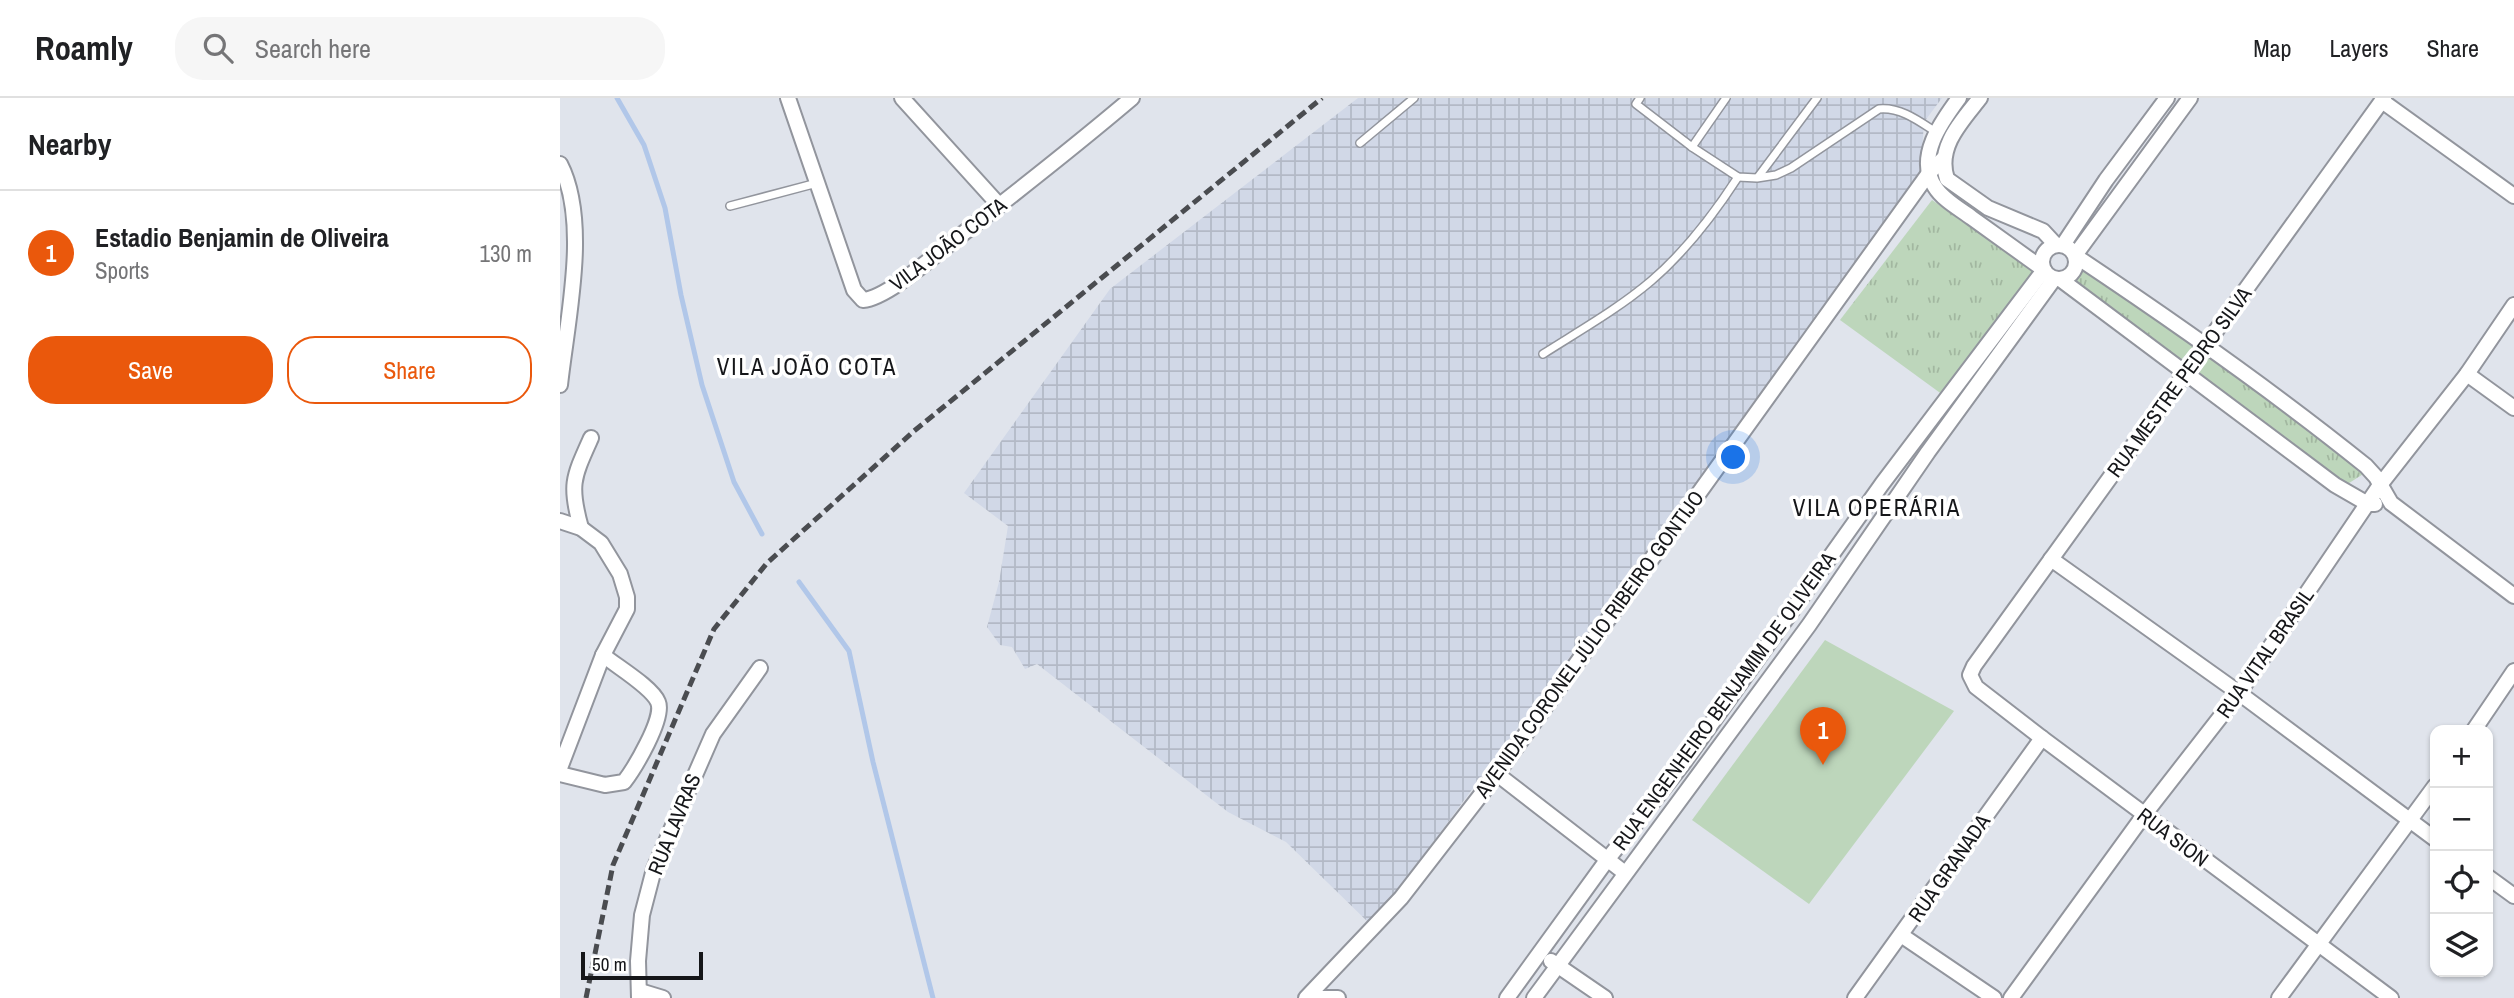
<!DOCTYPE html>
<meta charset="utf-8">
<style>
body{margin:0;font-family:"Archivo Narrow",sans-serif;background:#f6f6f6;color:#202124}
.controls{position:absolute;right:21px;bottom:21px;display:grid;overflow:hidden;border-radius:14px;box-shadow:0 2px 5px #0004}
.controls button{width:63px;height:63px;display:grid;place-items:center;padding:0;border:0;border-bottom:2px solid #e0e0e0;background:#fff;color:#202124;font:35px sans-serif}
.scale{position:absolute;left:21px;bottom:18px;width:122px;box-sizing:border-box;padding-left:7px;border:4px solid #151619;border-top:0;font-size:19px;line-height:24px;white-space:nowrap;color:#151619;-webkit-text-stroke:5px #fff;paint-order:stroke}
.you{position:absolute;left:1174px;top:360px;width:24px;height:24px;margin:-18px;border:5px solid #fff;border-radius:50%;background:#1a73e8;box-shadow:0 0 0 10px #1a73e833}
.badge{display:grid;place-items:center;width:46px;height:46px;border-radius:50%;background:#ea580c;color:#fff;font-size:23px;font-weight:700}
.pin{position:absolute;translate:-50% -58px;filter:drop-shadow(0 2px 4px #0008)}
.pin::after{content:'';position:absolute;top:37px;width:24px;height:21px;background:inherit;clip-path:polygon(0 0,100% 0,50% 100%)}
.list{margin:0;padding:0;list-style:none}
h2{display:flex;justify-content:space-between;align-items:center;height:91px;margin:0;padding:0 28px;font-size:30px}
h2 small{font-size:23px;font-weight:400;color:#757577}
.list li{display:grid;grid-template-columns:46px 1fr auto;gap:21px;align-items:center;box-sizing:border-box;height:126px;padding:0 28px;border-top:2px solid #e0e0e0}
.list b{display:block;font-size:26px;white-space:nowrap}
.list p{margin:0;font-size:23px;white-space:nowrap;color:#757577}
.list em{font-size:23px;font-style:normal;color:#757577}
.actions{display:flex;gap:14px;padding:21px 28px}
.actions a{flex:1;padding:16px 0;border:2px solid #ea580c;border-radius:28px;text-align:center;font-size:24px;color:#ea580c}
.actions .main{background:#ea580c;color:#fff}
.icon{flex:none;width:38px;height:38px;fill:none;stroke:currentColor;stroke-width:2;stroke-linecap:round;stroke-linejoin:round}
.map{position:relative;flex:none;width:1954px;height:900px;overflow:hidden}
header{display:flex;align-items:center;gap:42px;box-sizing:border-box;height:98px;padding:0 35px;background:#fff;border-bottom:2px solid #e0e0e0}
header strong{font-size:33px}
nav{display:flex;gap:38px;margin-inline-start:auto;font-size:24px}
.search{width:490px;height:63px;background:#f6f6f6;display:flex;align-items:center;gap:18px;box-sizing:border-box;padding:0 24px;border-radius:28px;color:#757577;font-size:26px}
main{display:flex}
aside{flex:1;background:#fff}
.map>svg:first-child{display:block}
.industrial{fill:url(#industrial-grid)}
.grass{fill:url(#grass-tufts)}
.garden{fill:#bdd6bb}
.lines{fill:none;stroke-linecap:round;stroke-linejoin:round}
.stream{stroke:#b1c7e9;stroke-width:5}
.service-casing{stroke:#92959d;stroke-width:10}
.minor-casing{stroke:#92959d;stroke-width:18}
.service{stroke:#fff;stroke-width:7}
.minor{stroke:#fff;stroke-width:14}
.rail{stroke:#4a4c50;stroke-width:5;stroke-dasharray:10 5;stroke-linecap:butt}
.labels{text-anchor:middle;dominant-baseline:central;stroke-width:7;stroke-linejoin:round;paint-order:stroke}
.street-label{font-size:21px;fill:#151619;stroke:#fff}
.neighbourhood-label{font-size:23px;letter-spacing:2px;fill:#151619;stroke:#fff}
</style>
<header>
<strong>Roamly</strong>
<div class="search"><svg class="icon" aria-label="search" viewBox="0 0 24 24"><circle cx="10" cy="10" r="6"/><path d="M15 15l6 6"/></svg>Search here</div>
<nav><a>Map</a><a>Layers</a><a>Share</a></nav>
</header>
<main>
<aside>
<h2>Nearby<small></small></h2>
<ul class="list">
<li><span class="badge">1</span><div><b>Estadio Benjamin de Oliveira</b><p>Sports</p></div><em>130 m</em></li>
</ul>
<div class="actions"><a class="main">Save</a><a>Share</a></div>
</aside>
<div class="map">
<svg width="1954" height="900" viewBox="0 0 1954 900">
<defs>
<pattern id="industrial-grid" width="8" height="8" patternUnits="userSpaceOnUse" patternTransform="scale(1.75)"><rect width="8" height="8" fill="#d1d8e7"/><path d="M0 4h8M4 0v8" fill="none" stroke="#b3b9c6"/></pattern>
<pattern id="grass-tufts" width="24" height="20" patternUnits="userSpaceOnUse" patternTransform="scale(1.75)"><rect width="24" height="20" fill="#bdd6bb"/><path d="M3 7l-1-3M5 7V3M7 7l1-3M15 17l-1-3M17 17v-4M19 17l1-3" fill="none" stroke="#a2b7a0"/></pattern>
</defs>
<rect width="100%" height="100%" fill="#e0e4ec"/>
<path class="industrial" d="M798,0h584l-18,24 -4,59 -522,709 -29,33 -83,-81 -58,-30 -191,-148 -12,5 -13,-22 -12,-2 -13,-18 12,-45 9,-56 -44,-33 146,-204z"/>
<g class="grass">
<path d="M1372,102l104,71 -93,124 -103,-75z"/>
<path d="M1524,166l111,81 -16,17 -106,-78z"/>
<path d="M1649,251l159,122 -22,14 -154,-114z"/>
</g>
<path class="garden" d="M1265,542l129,71 -145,193 -117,-84z"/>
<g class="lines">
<g class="stream">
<path d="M57,0l27,47 21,63 16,87 21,90 32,97 28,52"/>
<path d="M239,484l50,69 24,111 60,236"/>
</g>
<g class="service-casing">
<g id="service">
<path d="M1080,0l-4,6 56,43 46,30 19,1 19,-3 15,-7 88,-59c23,-2 41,13 60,25"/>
<path d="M800,45l54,-45"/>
<path d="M1132,49l34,-49"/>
<path d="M1198,79l59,-79"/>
<path d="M170,108l87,-23"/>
<path d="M983,256c36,-23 75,-45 108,-73 34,-29 63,-67 87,-104"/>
</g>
</g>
<g class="minor-casing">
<g id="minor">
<path d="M228,0l66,192 9,10c24,-2 68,-42 89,-58 61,-47 121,-94 180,-144"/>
<path d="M342,0l97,107"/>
<path d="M1399,0c-17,23 -44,59 -24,89 8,13 25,22 37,31 24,17 47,34 71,51"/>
<path d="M1420,0c-18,23 -44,49 -33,81l41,29 55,23 13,14"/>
<path d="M1824,0l-410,568 -4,9 6,12 66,51 349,260"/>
<path d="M1822,3l132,95"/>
<path d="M0,66c30,58 7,156 0,221"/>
<circle cx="1499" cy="164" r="17"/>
<path d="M1503,147l43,-65 61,-82"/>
<path d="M1516,156l114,-156"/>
<path d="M1517,159c99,66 196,134 289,209l10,11 15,26 123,93"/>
<path d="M1500,181l275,206 33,19h7"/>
<path d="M1907,276l47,34"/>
<path d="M0,423l21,7 20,15 19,31 7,23v12l-24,46 -43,113"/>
<path d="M21,430c-12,-43 -8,-50 10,-90"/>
<path d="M1491,461l188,134 196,146"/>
<path d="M1914,632l40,-59"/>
<path d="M0,676l45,11 19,-3c10,-13 41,-64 34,-80 -6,-15 -42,-36 -55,-47"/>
<path d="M937,676l128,99"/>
<path d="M1928,779l26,19"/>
<path d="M1341,837l93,63"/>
<path d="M991,863l54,37"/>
<path d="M80,893l23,7"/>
<path d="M79,900l-1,-37 4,-46 12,-46 59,-135 47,-66"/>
<path d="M746,900l95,-100 96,-124 432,-601 15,-15"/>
<path d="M752,900h26"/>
<path d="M947,900l100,-138 75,-95 200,-281 162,-214"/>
<path d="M974,900l275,-373 119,-173 126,-173"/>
<path d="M1295,900l187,-260"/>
<path d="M1451,900l133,-183 95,-122 141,-208 87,-111 47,-69"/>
<path d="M1719,900l156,-212"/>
</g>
</g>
<use href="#service" class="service"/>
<use href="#minor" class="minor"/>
<path class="rail" d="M26,900l27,-133 101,-236 53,-66 147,-132 408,-333"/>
</g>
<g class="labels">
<g class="street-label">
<text transform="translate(388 146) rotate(-37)">VILA JOÃO COTA</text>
<text transform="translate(1619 284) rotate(-54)">RUA MESTRE PEDRO SILVA</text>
<text transform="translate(1029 546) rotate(-54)">AVENIDA CORONEL JÚLIO RIBEIRO GONTIJO</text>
<text transform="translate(1705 555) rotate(-55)">RUA VITAL BRASIL</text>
<text transform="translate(1164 603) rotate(-54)">RUA ENGENHEIRO BENJAMIM DE OLIVEIRA</text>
<text transform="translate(114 726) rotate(-68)">RUA LAVRAS</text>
<text transform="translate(1613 739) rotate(37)">RUA SION</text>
<text transform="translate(1389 770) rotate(-55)">RUA GRANADA</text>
</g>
<g class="neighbourhood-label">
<text x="247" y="268">VILA JOÃO COTA</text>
<text x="1317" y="409">VILA OPERÁRIA</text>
</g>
</g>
</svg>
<div class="controls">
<button>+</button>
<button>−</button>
<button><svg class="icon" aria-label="locate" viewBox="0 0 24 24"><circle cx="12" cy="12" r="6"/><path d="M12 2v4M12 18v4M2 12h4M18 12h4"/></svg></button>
<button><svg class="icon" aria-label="layers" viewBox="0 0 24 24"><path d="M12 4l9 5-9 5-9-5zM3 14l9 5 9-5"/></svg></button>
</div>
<div class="scale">50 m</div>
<div class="you"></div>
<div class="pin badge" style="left:1263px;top:667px">1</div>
</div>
</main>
